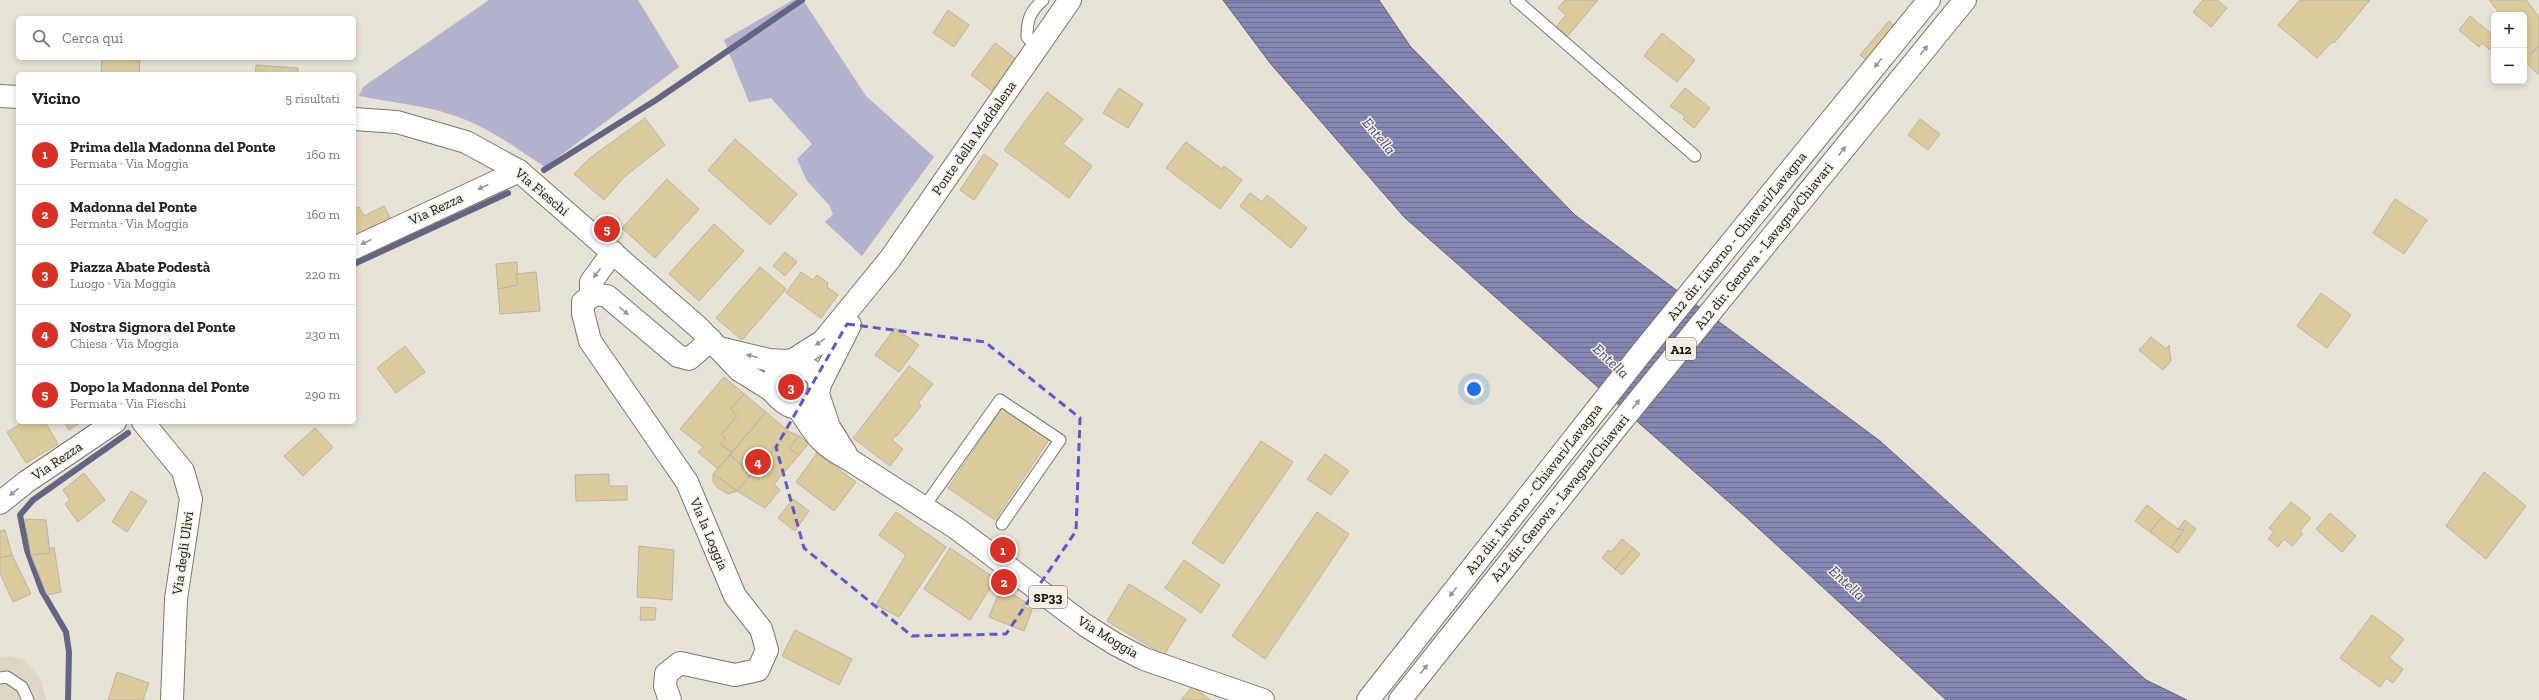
<!DOCTYPE html>
<html lang="it">
<meta charset="utf-8">
<style>
body{margin:0;font-family:"Zilla Slab",serif;background:#f2f2f2;color:#222}
.controls{position:absolute;right:12px;top:12px;display:grid;overflow:hidden;border-radius:6px;box-shadow:0 2px 6px #0003}
.controls button{width:36px;height:36px;display:grid;place-items:center;padding:0;border:0;border-bottom:1px solid #e0e0e0;background:#fff;color:#222;font:20px sans-serif}
.you{position:absolute;left:1474px;top:389px;width:14px;height:14px;margin:-10px;border:3px solid #fff;border-radius:50%;background:#1a73e8;box-shadow:0 0 0 6px #1a73e833}
.badge{display:grid;place-items:center;width:26px;height:26px;border-radius:50%;background:#d93025;color:#fff;font-size:13px;font-weight:700}
.pin{position:absolute;translate:-50% -50%;border:2px solid #fff;box-shadow:0 1px 4px #0006}
.list{margin:0;padding:0;list-style:none}
h2{display:flex;justify-content:space-between;align-items:center;height:52px;margin:0;padding:0 16px;font-size:17px}
h2 small{font-size:13px;font-weight:400;color:#767676}
.list li{display:grid;grid-template-columns:26px 1fr auto;gap:12px;align-items:center;box-sizing:border-box;height:60px;padding:0 16px;border-top:1px solid #e0e0e0}
.list b{display:block;font-size:15px;white-space:nowrap}
.list p{margin:0;font-size:13px;white-space:nowrap;color:#767676}
.list em{font-size:13px;font-style:normal;color:#767676}
.icon{flex:none;width:22px;height:22px;fill:none;stroke:currentColor;stroke-width:2;stroke-linecap:round;stroke-linejoin:round}
.map{position:relative;flex:none;width:2539px;height:700px;overflow:hidden}
.search{position:absolute;background:#fff;box-shadow:0 2px 6px #0003;left:16px;top:16px;width:340px;height:44px;display:flex;align-items:center;gap:10px;box-sizing:border-box;padding:0 14px;border-radius:6px;color:#767676;font-size:15px}
.panel{position:absolute;background:#fff;box-shadow:0 2px 6px #0003;left:16px;top:72px;width:340px;height:352px;border-radius:6px}
.map>svg:first-child{display:block}
.built{fill:#ded7c3}
.grass{fill:#b1b3cf}
.water{fill:url(#water-rules);stroke:#636682}
.lines{fill:none;stroke-linecap:round;stroke-linejoin:round}
.stream{stroke:#636682;stroke-width:6}
.building{fill:#dccb9c;stroke:#b8b4a7}
.service-casing{stroke:#7a766a;stroke-width:13}
.minor-casing{stroke:#7a766a;stroke-width:24}
.tertiary-casing{stroke:#7a766a;stroke-width:24}
.primary-casing{stroke:#7a766a;stroke-width:24}
.motorway-casing{stroke:#7a766a;stroke-width:24}
.service{stroke:#fff;stroke-width:11}
.minor{stroke:#fff;stroke-width:22}
.tertiary{stroke:#fff;stroke-width:22}
.primary{stroke:#fff;stroke-width:22}
.motorway{stroke:#fff;stroke-width:22}
.oneway{fill:#979694}
.marked{fill:none;stroke:#5f58d0;stroke-width:3;stroke-dasharray:8 5;stroke-linejoin:round}
.labels{text-anchor:middle;dominant-baseline:central;stroke-width:3;stroke-linejoin:round;paint-order:stroke}
.shield{fill:#f5f0e3;stroke:#5a5750;stroke-width:1}
.shield-label{font-size:13px;font-weight:bold;fill:#171611}
.street-label{font-size:14px;fill:#171611;stroke:#f5f0e3}
.water-label{font-size:15px;font-style:italic;fill:#4a4b85;stroke:#f5f0e3}
</style>
<div class="map">
<svg width="2539" height="700" viewBox="0 0 2539 700">
<defs>
<pattern id="water-rules" width="6" height="5" patternUnits="userSpaceOnUse"><rect width="6" height="5" fill="#8488b3"/><path d="M0 2.5h6" fill="none" stroke="#6b6e90"/></pattern>
</defs>
<rect width="100%" height="100%" fill="#e7e3d6"/>
<path class="built" d="M9,656l15,4 16,18 6,22h-46v-43z"/>
<g class="grass">
<path d="M489,0h149l41,67 -134,100c-26,-17 -50,-35 -79,-47 -33,-14 -72,-17 -107,-24l4,-9z"/>
<path d="M793,0h10l63,96 68,61 -72,99 -37,-34 8,-8 -4,-9 -22,-24 -10,-22 15,-15 -41,-46 -22,4 -25,-62z"/>
</g>
<path class="water" d="M1223,0h156l31,46 165,169 305,226 266,239 41,20h-241l-200,-183 -342,-300 -134,-154z"/>
<g class="lines">
<g class="stream">
<path d="M544,170l112,-70 146,-100"/>
<path d="M354,264l154,-71"/>
<path d="M68,700l1,-48 -3,-20 -24,-41 -15,-41 -7,-35 13,-15 95,-67"/>
</g>
</g>
<g class="building">
<path d="M1565,0h33l-31,37 -10,-11 9,-11 -8,-7z"/>
<path d="M2203,0h14l10,8 -16,19 -18,-15z"/>
<path d="M2300,0h70l-36,43 -2,-1 -15,16 -39,-33z"/>
<path d="M2489,0h37l13,17v29l-15,12v-43h-23z"/>
<path d="M948,10l21,15 -15,22 -21,-14z"/>
<path d="M2470,16l24,20v10l-4,4 -8,-7 -3,4 -20,-17z"/>
<path d="M1889,21l8,7 -27,34 -10,-7z"/>
<path d="M1662,33l33,27 -18,22 -33,-26z"/>
<path d="M995,43l21,16 -24,32 -21,-16z"/>
<path d="M2539,46v29l-15,-14z"/>
<path d="M102,58l38,2 -1,14h-38z"/>
<path d="M256,65l42,3v6h-43z"/>
<path d="M1119,88l24,16 -15,24 -25,-15z"/>
<path d="M1685,88l25,20 -16,20 -11,-9 2,-3 -15,-10z"/>
<path d="M1047,92l36,27 -20,25 29,22 -23,32 -65,-48z"/>
<path d="M645,118l20,27 -41,32 -20,23 -30,-26 16,-16z"/>
<path d="M1920,119l20,15 -12,16 -20,-15z"/>
<path d="M735,139l62,55 -27,31 -62,-55z"/>
<path d="M1186,142l36,27 2,-3 18,14 -22,29 -54,-41z"/>
<path d="M984,154l14,10 -24,36 -14,-10z"/>
<path d="M667,179l32,30 -44,49 -33,-30z"/>
<path d="M1250,193l12,9 5,-7 40,33 -16,20 -51,-42z"/>
<path d="M2395,199l32,21 -23,34 -31,-21z"/>
<path d="M384,206l7,13 -37,20v-30l5,-2 5,9z"/>
<path d="M714,224l30,27 -45,50 -30,-27z"/>
<path d="M785,252l12,10 -12,14 -12,-10z"/>
<path d="M517,262l1,23 -20,4 -2,-25z"/>
<path d="M760,267l26,22 -44,51 -26,-22z"/>
<path d="M536,272l4,39 -40,3 -2,-25 20,-4 -2,-11z"/>
<path d="M801,272l12,8 4,-5 11,8 -1,4 11,8 -17,23 -35,-25z"/>
<path d="M2321,293l30,22 -24,33 -30,-22z"/>
<path d="M895,328l24,17 -20,27 -24,-17z"/>
<path d="M2151,337l15,12 3,-4 2,16 -8,9 -24,-20z"/>
<path d="M405,346l20,26 -29,21 -19,-25z"/>
<path d="M909,366l24,18 -15,19 3,3 -24,30 -1,-1 -4,5 11,9 -13,17 -37,-28z"/>
<path d="M724,377l20,17 -13,15 6,7 -16,19 5,3 -6,6 12,8 -14,17 -20,-17 5,-5 -23,-18z"/>
<path d="M744,394l22,18 -34,40 -12,-8 6,-6 -5,-3 16,-19 -6,-7z"/>
<path d="M1002,408l47,32 -54,80 -47,-32z"/>
<path d="M766,412l22,19 -36,43 -22,-19z"/>
<path d="M23,422h22l13,22 -32,19 -19,-31z"/>
<path d="M64,422h17l-12,8z"/>
<path d="M315,428l18,19 -30,29 -19,-20z"/>
<path d="M788,431l11,5 -10,12 10,7 -25,29 6,6 -15,18 -28,-17z"/>
<path d="M799,436l10,7 -10,12 -10,-7z"/>
<path d="M1261,441l32,21 -70,102 -31,-21z"/>
<path d="M817,453l39,29 -22,29 -38,-29z"/>
<path d="M1325,454l24,17 -18,24 -24,-16z"/>
<path d="M730,455l22,19 -15,17 -24,-17z"/>
<path d="M2484,472l42,34 -40,53 -40,-33z"/>
<path d="M84,473l21,27 -27,22 -13,-18 5,-4 -7,-10z"/>
<path d="M609,474v12h18v14l-51,1 -1,-26z"/>
<path d="M713,474l24,17 -9,3 -10,-6 -5,-6z"/>
<path d="M131,491l16,10 -20,31 -15,-10z"/>
<path d="M793,499l16,12 -14,20 -17,-13z"/>
<path d="M2291,502l20,16 -11,13 3,3 -11,12 -8,-7 -6,8 -10,-8 6,-7 -5,-4z"/>
<path d="M2147,505l15,12 -12,15 -15,-11z"/>
<path d="M896,512l50,35 -47,70 -23,-12 30,-50 -27,-20z"/>
<path d="M1317,512l32,22 -84,125 -33,-23z"/>
<path d="M2330,513l26,23 -14,16 -26,-23z"/>
<path d="M2162,517l16,12 6,1 -13,18 -21,-16z"/>
<path d="M25,519l21,1 4,33 -19,2z"/>
<path d="M2185,520l11,9 -18,24 -7,-5 13,-18 -6,-1z"/>
<path d="M5,530l7,25 -12,3v-27z"/>
<path d="M1622,539l11,9 -18,21 -13,-11 6,-8 3,2z"/>
<path d="M639,546l35,4 -2,50 -35,-3z"/>
<path d="M54,547l7,45 -14,3 -16,-40 19,-2 -1,-4z"/>
<path d="M950,548l46,31 -26,41 -46,-31z"/>
<path d="M1633,548l7,6 -18,21 -7,-6z"/>
<path d="M12,555l19,39 -18,8 -13,-29v-15z"/>
<path d="M1184,560l36,25 -19,28 -36,-25z"/>
<path d="M1129,584l57,35 -22,36 -57,-34z"/>
<path d="M1001,587l26,16 -4,3 9,4 -8,21 -35,-14z"/>
<path d="M641,607l15,1 -1,12h-15z"/>
<path d="M2372,615l32,24 -15,19 14,11 -10,14 -7,-5 -6,9 -40,-29z"/>
<path d="M795,630l57,29 -13,26 -57,-29z"/>
<path d="M117,672l32,11 -6,17h-35z"/>
<path d="M1193,686l17,14h-29z"/>
</g>
<g class="lines">
<g class="service-casing">
<g id="service">
<path d="M1516,0l179,156"/>
<path d="M1037,47l-10,-10c0,-17 3,-26 16,-37"/>
<path d="M924,507l76,-107 60,40 -58,84"/>
<path d="M0,678l7,-1 15,10 6,13"/>
</g>
</g>
<g class="minor-casing">
<g id="minor">
<path d="M354,248l165,-77"/>
<path d="M591,297v-15l22,-30"/>
<path d="M143,422l40,49 8,28 -15,100 -4,101"/>
<path d="M0,503l26,-21 89,-60"/>
<path d="M670,700l-5,-14 1,-12 14,-11 55,12 23,-5 9,-20 -6,-21 -26,-33 -48,-114 -97,-141 -7,-28v-11l12,-8 12,2 71,60 11,3 22,-19"/>
</g>
</g>
<g class="tertiary-casing">
<g id="tertiary">
<path d="M0,96l18,1"/>
<path d="M354,119l43,3 69,20 53,29 180,157 40,42 32,20"/>
<path d="M719,348l50,12 17,1"/>
</g>
</g>
<g class="primary-casing">
<g id="primary">
<path d="M793,360l30,-19 67,-82 180,-259"/>
<path d="M820,384l30,-59"/>
<path d="M818,394c-19,22 -30,15 -47,-4l2,-11 13,-18 7,-1 23,14 4,10 -2,10 11,33 17,27"/>
<path d="M799,409c17,27 22,36 51,51l106,68 129,97 30,19 29,15 119,41"/>
</g>
</g>
<g class="motorway-casing">
<g id="motorway">
<path d="M1368,700l274,-348 287,-352"/>
<path d="M1400,700l216,-272 349,-428"/>
</g>
</g>
<use href="#service" class="service"/>
<use href="#minor" class="minor"/>
<use href="#tertiary" class="tertiary"/>
<use href="#primary" class="primary"/>
<use href="#motorway" class="motorway"/>
</g>
<defs><path id="oneway-solid" d="M-6-.8H1V-3.2L6.5 0L1 3.2V.8H-6Z"/></defs>
<g class="oneway">
<use href="#oneway-solid" transform="translate(1924 50) rotate(-51)"/>
<use href="#oneway-solid" transform="translate(1878 63) rotate(129)"/>
<use href="#oneway-solid" transform="translate(1842 151) rotate(-51)"/>
<use href="#oneway-solid" transform="translate(483 187) rotate(155)"/>
<use href="#oneway-solid" transform="translate(366 242) rotate(155)"/>
<use href="#oneway-solid" transform="translate(597 273) rotate(127)"/>
<use href="#oneway-solid" transform="translate(624 311) rotate(40)"/>
<use href="#oneway-solid" transform="translate(820 342) rotate(145)"/>
<use href="#oneway-solid" transform="translate(752 356) rotate(-166)"/>
<use href="#oneway-solid" transform="translate(1636 404) rotate(-51)"/>
<use href="#oneway-solid" transform="translate(14 492) rotate(141)"/>
<use href="#oneway-solid" transform="translate(1453 592) rotate(128)"/>
<use href="#oneway-solid" transform="translate(1424 669) rotate(-52)"/>
</g>
<path class="marked" d="M847,324l138,18 95,76 -4,113 -70,103 -94,2 -108,-88 -28,-101z"/>
<g class="labels">
<g class="shield">
<rect x="1666" y="338" width="30" height="22" rx="3"/>
<rect x="1029" y="586" width="38" height="22" rx="3"/>
</g>
<g class="shield-label">
<text x="1681" y="349">A12</text>
<text x="1048" y="597">SP33</text>
</g>
<g class="street-label">
<text transform="translate(974 138) rotate(-55)">Ponte della Maddalena</text>
<text transform="translate(542 192) rotate(40)">Via Fieschi</text>
<text transform="translate(436 209) rotate(-25)">Via Rezza</text>
<text transform="translate(1737 236) rotate(-51)">A12 dir. Livorno - Chiavari/Lavagna</text>
<text transform="translate(1764 246) rotate(-51)">A12 dir. Genova - Lavagna/Chiavari</text>
<text transform="translate(57 461) rotate(-34)">Via Rezza</text>
<text transform="translate(1534 489) rotate(-52)">A12 dir. Livorno - Chiavari/Lavagna</text>
<text transform="translate(1560 498) rotate(-51)">A12 dir. Genova - Lavagna/Chiavari</text>
<text transform="translate(709 534) rotate(67)">Via la Loggia</text>
<text transform="translate(183 553) rotate(-82)">Via degli Ulivi</text>
<text transform="translate(1108 637) rotate(31)">Via Moggia</text>
</g>
<g class="water-label">
<text transform="translate(1379 136) rotate(50)">Entella</text>
<text transform="translate(1611 361) rotate(43)">Entella</text>
<text transform="translate(1847 583) rotate(43)">Entella</text>
</g>
</g>
</svg>
<div class="controls">
<button>+</button>
<button>−</button>
</div>
<div class="you"></div>
<div class="pin badge" style="left:1003px;top:550px">1</div>
<div class="pin badge" style="left:1004px;top:582px">2</div>
<div class="pin badge" style="left:791px;top:387px">3</div>
<div class="pin badge" style="left:758px;top:462px">4</div>
<div class="pin badge" style="left:607px;top:229px">5</div>
<div class="search"><svg class="icon" aria-label="search" viewBox="0 0 24 24"><circle cx="10" cy="10" r="6"/><path d="M15 15l6 6"/></svg>Cerca qui</div>
<section class="panel">
<h2>Vicino<small>5 risultati</small></h2>
<ul class="list">
<li><span class="badge">1</span><div><b>Prima della Madonna del Ponte</b><p>Fermata · Via Moggia</p></div><em>160 m</em></li>
<li><span class="badge">2</span><div><b>Madonna del Ponte</b><p>Fermata · Via Moggia</p></div><em>160 m</em></li>
<li><span class="badge">3</span><div><b>Piazza Abate Podestà</b><p>Luogo · Via Moggia</p></div><em>220 m</em></li>
<li><span class="badge">4</span><div><b>Nostra Signora del Ponte</b><p>Chiesa · Via Moggia</p></div><em>230 m</em></li>
<li><span class="badge">5</span><div><b>Dopo la Madonna del Ponte</b><p>Fermata · Via Fieschi</p></div><em>290 m</em></li>
</ul>
</section>
</div>
